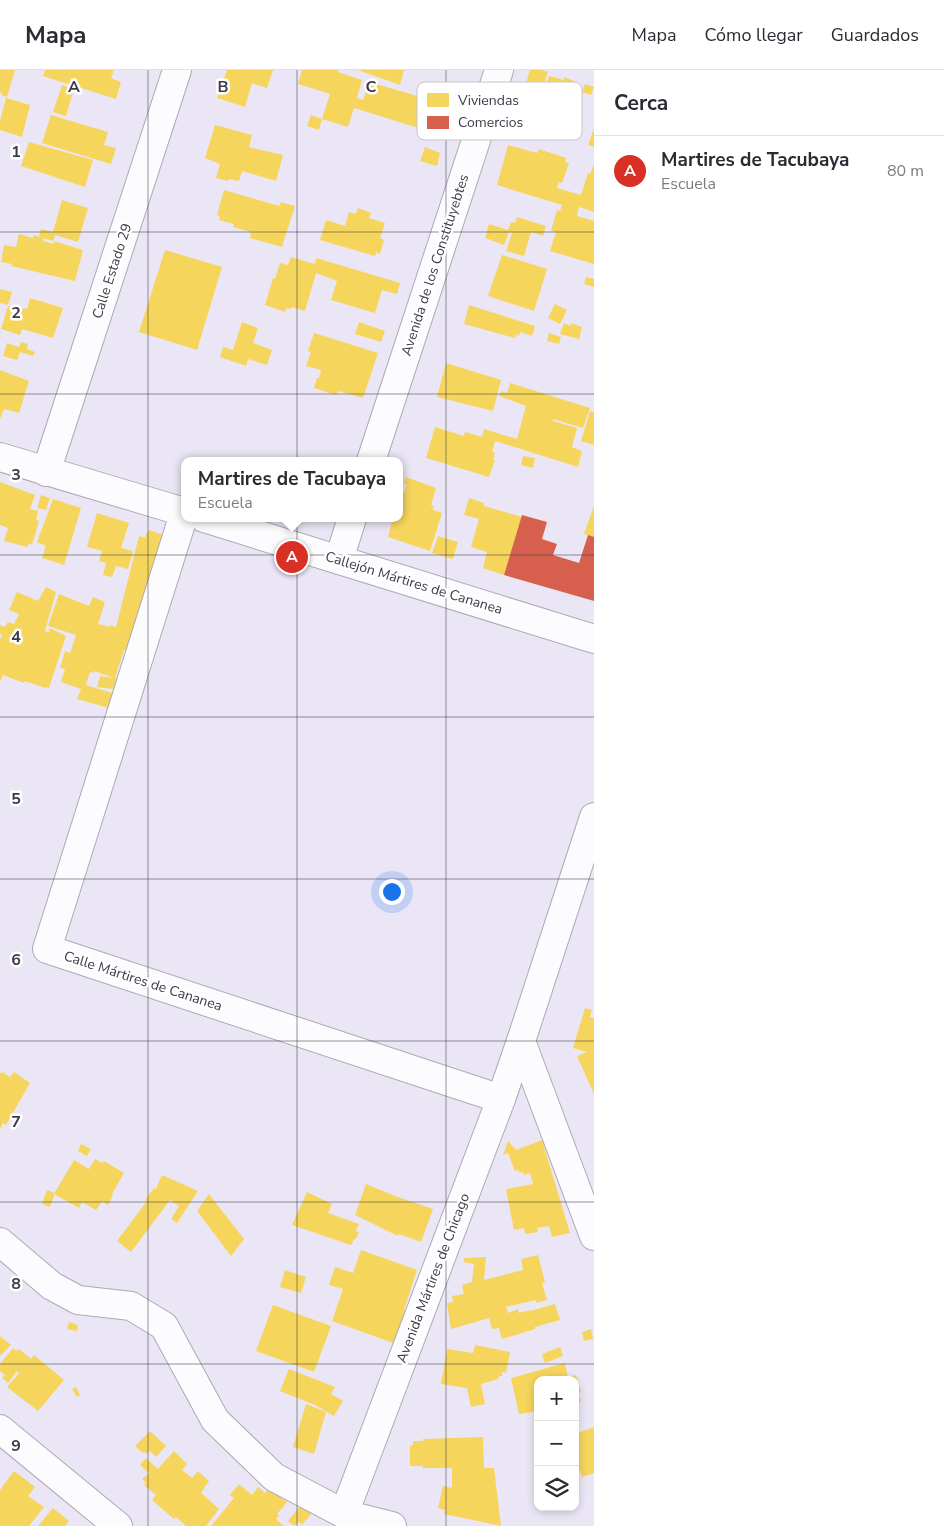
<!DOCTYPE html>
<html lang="es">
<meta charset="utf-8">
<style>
body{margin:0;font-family:"Nunito Sans",sans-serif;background:#f2f2f3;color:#2b2b33}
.controls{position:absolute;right:15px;bottom:15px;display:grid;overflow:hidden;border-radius:10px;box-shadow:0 2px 8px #0003}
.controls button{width:45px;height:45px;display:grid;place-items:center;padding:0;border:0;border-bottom:1px solid #e1e1e2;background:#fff;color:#2b2b33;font:25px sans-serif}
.you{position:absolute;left:391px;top:821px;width:18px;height:18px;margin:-12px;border:4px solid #fff;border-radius:50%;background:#1a73e8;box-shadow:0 0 0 8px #1a73e833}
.badge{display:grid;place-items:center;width:32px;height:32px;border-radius:50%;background:#d93025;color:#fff;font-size:16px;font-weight:700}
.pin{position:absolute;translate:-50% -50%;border:2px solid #fff;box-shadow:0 1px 5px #0006}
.popup{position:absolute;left:181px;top:387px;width:222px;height:65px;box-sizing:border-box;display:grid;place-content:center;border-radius:10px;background:#fff;filter:drop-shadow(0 1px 4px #0005);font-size:16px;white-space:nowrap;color:#7c7c81}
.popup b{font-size:19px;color:#2b2b33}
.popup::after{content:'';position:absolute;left:50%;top:100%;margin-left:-10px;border:10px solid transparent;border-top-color:#fff}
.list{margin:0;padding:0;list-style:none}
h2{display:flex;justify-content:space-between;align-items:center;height:65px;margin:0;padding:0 20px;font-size:21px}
h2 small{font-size:16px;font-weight:400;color:#7c7c81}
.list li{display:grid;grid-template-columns:32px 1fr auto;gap:15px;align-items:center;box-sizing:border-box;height:70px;padding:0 20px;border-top:1px solid #e1e1e2}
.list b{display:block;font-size:19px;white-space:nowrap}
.list p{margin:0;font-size:16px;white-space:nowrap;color:#7c7c81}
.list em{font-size:16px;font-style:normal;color:#7c7c81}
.icon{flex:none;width:28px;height:28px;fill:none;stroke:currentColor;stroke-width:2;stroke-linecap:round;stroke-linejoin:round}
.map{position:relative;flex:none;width:594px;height:1456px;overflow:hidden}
header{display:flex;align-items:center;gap:30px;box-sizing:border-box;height:70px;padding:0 25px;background:#fff;border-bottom:1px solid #e1e1e2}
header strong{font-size:24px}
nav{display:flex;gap:28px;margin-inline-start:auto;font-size:18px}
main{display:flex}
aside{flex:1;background:#fff}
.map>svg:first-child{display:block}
.homes{fill:#f6d55c}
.shops{fill:#d6604d}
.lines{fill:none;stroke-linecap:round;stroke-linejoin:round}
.minor-casing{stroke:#ada9b5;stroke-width:30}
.tertiary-casing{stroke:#ada9b5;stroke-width:30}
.minor{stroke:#fcfbfe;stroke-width:28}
.tertiary{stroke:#fcfbfe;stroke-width:28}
.grid{fill:none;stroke:#3f3a47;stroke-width:1;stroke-opacity:0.55}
.labels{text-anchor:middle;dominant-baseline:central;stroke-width:5;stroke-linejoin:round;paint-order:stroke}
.street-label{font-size:14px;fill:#3f3a47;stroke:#fff}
.key{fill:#fff;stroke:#c5c4c8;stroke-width:1}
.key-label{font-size:14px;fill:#3f3a47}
.grid-label{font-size:16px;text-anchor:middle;font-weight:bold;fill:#3f3a47;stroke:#fff;stroke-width:5;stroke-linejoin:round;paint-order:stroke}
</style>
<header>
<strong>Mapa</strong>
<nav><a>Mapa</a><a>Cómo llegar</a><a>Guardados</a></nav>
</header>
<main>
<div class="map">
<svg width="594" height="1456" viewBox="0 0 594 1456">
<rect width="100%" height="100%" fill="#ebe6f5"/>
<g class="homes">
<path d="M0,0h15l-8,27 -6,-2 1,-2 -2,-1z"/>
<path d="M45,0h69l-3,8 10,4 -5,17 -73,-23z"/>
<path d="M227,0h46l-6,18 -15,-5 -7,24 -28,-9z"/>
<path d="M302,0h36v2l24,8 -5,18 6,2 6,-18 59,17 5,-17 27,8 -15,49 -21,-7 1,-2 -71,-22 -6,19 -26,-8 8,-25 -32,-10z"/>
<path d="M358,0h46l-4,15z"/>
<path d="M530,0h11l7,2 -10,30 -16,-6z"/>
<path d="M549,6l15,4v-3l10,4 -1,2 8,3 -9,31 -32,-10z"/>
<path d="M585,14l9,3 -3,8 -9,-3z"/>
<path d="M62,15l12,4 -8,27 -13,-4z"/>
<path d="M6,28l24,7 -8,32 -22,-7v-9z"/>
<path d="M518,41l28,9 -5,15 -28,-8z"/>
<path d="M51,45l57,17 -4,13 12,3 -5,16 -69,-21z"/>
<path d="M311,45l11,4 -3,11 -12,-4z"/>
<path d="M215,55l37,10 -3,12 34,8 -7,26 -34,-10 -3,10 -10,-2 -1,2 -12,-3 4,-14 -15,-6z"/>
<path d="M594,58v19l-6,-2z"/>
<path d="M29,72l64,18 -8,27 -64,-21z"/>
<path d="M508,75l29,8 2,-4 27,9 -1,4 4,1 -7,20 -3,-1 -2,6 24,7 7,-22 2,1 4,-10v48l-15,-5 -2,9 17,5v43l-44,-13 6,-19 -5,-1 6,-21 3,1 2,-6 -65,-20z"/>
<path d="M425,77l15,6 -3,13 -17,-5z"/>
<path d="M224,120l55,16 2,-4 14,4 -13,41 -32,-9 1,-6 -18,-5 1,-3 -15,-4 1,-4 -3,-1z"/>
<path d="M62,130l26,8 -10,34 -23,-7 -2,6 -10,-3v3l11,3v-3l29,9 -8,31 -64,-15 1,-2 -11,-2 3,-17 12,2 3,-13 14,4 1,-3 5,2 2,-8 12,3z"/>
<path d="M358,138l13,5 -2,5 16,5 -5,15 4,2 -4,14 -4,-2 -1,4 -55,-16 6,-20 19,6 4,-14 7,2z"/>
<path d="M517,147l29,9 -3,10 -12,-4 -7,24 -18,-5 6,-18 -3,-1 -5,13 -19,-7 4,-14 19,6 3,-8 4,1z"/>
<path d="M165,180l57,17 -25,83 -58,-18z"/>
<path d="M502,185l45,14 -13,42 -46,-15z"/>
<path d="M291,187l24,7 1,-6 84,25 -3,11 -15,-4 -7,23 -44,-13 6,-19 -21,-8 -11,38 -13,-4 -1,2 -5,-1 -1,4 -20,-7 8,-27 2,1 5,-16 8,2z"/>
<path d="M586,207l8,2v8l-10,-3z"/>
<path d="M0,219l12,3 -4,13 -8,-2z"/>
<path d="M30,228l33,10 -10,30 -31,-9 -2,6 -19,-6 7,-23 14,5 1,-3 4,1z"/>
<path d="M555,234l12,6 -7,14 -12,-6z"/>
<path d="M469,235l66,21 -3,10 -12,-4 -1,4 -3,-2 -1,4 -51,-14z"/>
<path d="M242,252l16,6 -5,15 19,7 -5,15 -19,-6 -2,7 -26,-9 3,-10 10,3z"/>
<path d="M359,252l26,9 -4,11 -26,-8z"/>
<path d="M564,253l7,3v-3l11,4 -3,12 -19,-5z"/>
<path d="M314,263l64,20 -15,45 -25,-7 -2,4 -22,-7 3,-10h2l2,-8 -15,-4 5,-14 -3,-1z"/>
<path d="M549,263l12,4 -2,7 -12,-3z"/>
<path d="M21,272l7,2 -1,5 8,3 -2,4 -13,-4 -3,8 -14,-4 4,-13 12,4z"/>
<path d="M446,293l55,17 -8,31 -56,-14z"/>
<path d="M0,300l29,11 -10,32 -15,-4 -4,10z"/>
<path d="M510,313l80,25 -7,20 -30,-9v2l24,7 -5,19 10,4 -4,16 -83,-26 -3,11h3l-2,8h2l-6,17 -63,-19 9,-31 29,9 1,-4 17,5 2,-8 33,10 9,-33 -27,-10 2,-5 6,2z"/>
<path d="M590,341l4,1v33l-13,-4z"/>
<path d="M523,386l12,2 -2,10 -12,-3z"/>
<path d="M406,407l30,11 -5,17 3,1 -1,4 9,3 -12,38 -42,-14 5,-19h7v-16l7,-17 -3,-1z"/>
<path d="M0,412l35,13 -5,14 8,2 -2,9 3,1 -7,24 -3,-2 -2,4 -23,-6 4,-13 -8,-3z"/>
<path d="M41,425l9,3 -4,12 -9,-2z"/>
<path d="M469,428l15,5v3l38,11 -18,58 -21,-7 4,-16 -16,-5 8,-28 -15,-4z"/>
<path d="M53,429l28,9 -17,57 -22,-7 4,-12 -9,-4z"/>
<path d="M594,436v31l-10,-3z"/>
<path d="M97,443l32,10 -8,25 12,3 -5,18 -12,-3 -4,11 -9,-2 3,-12 -7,-2 3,-10 -15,-4z"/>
<path d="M148,460l29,9 -35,117 -18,-6 -9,28h2l-4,11 -16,-2 3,-11 14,2 -20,-7v2l-4,-1 -4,13 36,11 -6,14 -39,-11 4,-10 -20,-7 4,-13 -5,-1 5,-17 5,2 6,-18 -28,-9 11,-32 30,12 4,-9 12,5 -7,22 12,3v-2l6,2 23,-91 6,2z"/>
<path d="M438,466l20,6 -5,17 -21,-6z"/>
<path d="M46,517l10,5 -11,39 4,1 1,-4 16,8 -17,52 -4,-1v1l-20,-7 -1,2 -21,-8 -3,7v-42l2,-5 -2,-1v-9l5,2 3,-5 6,2 5,-10 -10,-4 8,-18 21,9z"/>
<path d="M585,938l7,2 -2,7 4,1v76l-17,-38 10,-4 -14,-4z"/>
<path d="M2,1002l8,5 4,-5 16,11 -24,42 -3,-2 -3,6v-55z"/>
<path d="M542,1070l28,93 -18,4 -3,-11 -12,2 1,4 -13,2 -1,-6 -10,2 -8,-41 27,-5 -3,-11 -6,2 -1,-3 -3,1 -2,-3 -3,1 -7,-18 -5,2 5,-14 8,9z"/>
<path d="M81,1074l10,5 -4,7 -9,-5z"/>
<path d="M95,1089l7,4 2,-2 20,12 -12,21 1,1 -5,10 -6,-4 -6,9 -14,-8 -3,6 -25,-14 20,-34 15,9z"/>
<path d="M162,1105l36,16 -21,32 -6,-4 8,-13 -9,-6 -39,52 -14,-11 30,-40 -2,-1 9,-12 2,1z"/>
<path d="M366,1114l29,12 38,13 -12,33 -22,-8 -1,2 -43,-21z"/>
<path d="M47,1120l8,3 -5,14 -8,-3z"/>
<path d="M307,1122l25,12 -4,9 31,11 -3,7 3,1 -3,7h-2l-3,6 -59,-20z"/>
<path d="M209,1124l35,45 -13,17 -34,-45z"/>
<path d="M361,1180l56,20 -13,40h2l-10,34 -64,-23 11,-32 -14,-4 6,-18 18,6z"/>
<path d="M538,1185l7,27 -3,1 5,17 -11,3v-3l-30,7 2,6 10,-4 1,4 11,-3v1l25,-7 5,16 -25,7v2l-33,10 -3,-11 -7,1 -3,-11 -38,11 -4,-26 6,-1 -1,-6 12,-2 -2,-9 10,-3 2,-18 -10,-2v-4l22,-1 -2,23 39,-10 -2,-11z"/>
<path d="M285,1200l21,7 -5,16 -21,-6z"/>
<path d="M273,1235l58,21 -17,46 -58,-21z"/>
<path d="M69,1252l9,3 -1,6 -10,-2z"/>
<path d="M591,1259l2,10 -9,2 -2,-9z"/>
<path d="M0,1266l11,9 -11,11z"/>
<path d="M475,1275l35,7 -4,21 -4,-1v4h-3l-1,3 -17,5 4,20 -14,3 -4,-19 -26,-4 6,-35 26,4z"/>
<path d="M560,1277l3,9 -18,7 -3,-9z"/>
<path d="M13,1278l3,3 3,-2 12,10 3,-4 30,25 -26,31 -31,-24 12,-14 -2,-2 -9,12 -6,-5 3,-3 -5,-4v-7z"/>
<path d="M565,1293l3,14 8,-2 5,17 -3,1 3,9 -6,1v-23h-37v31l-19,3 -8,-36z"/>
<path d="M289,1299l46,18 -4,7 12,7 -9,15 -19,-11 -35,-14z"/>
<path d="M76,1317l4,8 -3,2 -5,-8z"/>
<path d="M306,1334l20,8 -12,42 -21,-7z"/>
<path d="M594,1357v46l-12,4 -7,-19v-24z"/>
<path d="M150,1361l16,15 -10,11 -6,-6 -3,3 -2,-2 -2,1 -8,-7z"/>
<path d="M483,1367l1,31h10l7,58 -57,-12 1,-4 -7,-2 5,-22 9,2v-20h-29v-2h-13v-20l3,-1v-4h10v-2z"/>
<path d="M174,1381l13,13 -5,6 10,8 6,-7 11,10 -8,12 18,16 -13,17h-20l-10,-9 -2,2 -22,-19 4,-5 -12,-10 2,-2 -4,-4 7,-6 -9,-8 6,-7 12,11z"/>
<path d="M14,1401l21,16 -7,9 16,11 -15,19h-29v-36z"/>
<path d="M239,1414l13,11 6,-8 7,6 4,-5 18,14 -10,12 2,2 -3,3 8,7h-73l23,-28 -4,-3z"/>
<path d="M302,1434l11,8 -11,13 -3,-3 -5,4 -6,-5z"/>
<path d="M53,1438l16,13 -4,5h-27z"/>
</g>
<path class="shops" d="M522,445l25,7 -5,17 15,5 -4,11 26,8 9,-28 6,2v64l-90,-26z"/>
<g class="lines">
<g class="minor-casing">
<g id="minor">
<path d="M0,387l184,55"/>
<path d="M371,391l128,-391"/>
<path d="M46,402l131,-402"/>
<path d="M184,444l-137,435 454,150"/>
<path d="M204,448l390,121"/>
<path d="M339,490l13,-42"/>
<path d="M0,1172l52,44 26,14 53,6 33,20 51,94 59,57 70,37 48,12"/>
<path d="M0,1359l118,97"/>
<path d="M344,1444l157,-415 20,-58"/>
</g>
</g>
<g class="tertiary-casing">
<path id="tertiary" d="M594,747l-73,224 73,195"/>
</g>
<use href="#minor" class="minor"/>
<use href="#tertiary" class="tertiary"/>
</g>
<path class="grid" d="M148,0v1456M297,0v1456M446,0v1456M0,162h594M0,324h594M0,485h594M0,647h594M0,809h594M0,971h594M0,1132h594M0,1294h594"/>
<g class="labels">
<g class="street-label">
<text transform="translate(435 195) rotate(-72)">Avenida de los Constituyebtes</text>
<text transform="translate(112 201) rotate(-72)">Calle Estado 29</text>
<text transform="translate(414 513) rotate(17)">Callejón Mártires de Cananea</text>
<text transform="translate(143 911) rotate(18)">Calle Mártires de Cananea</text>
<text transform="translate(433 1208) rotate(-69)">Avenida Mártires de Chicago</text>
</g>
</g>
<rect x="417" y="12" width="165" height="58" rx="8" class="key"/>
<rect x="427" y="23" width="22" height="14" fill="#f6d55c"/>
<rect x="427" y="46" width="22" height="13" fill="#d6604d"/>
<g class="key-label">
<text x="458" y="35">Viviendas</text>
<text x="458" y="57">Comercios</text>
</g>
<g class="grid-label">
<text x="74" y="22">A</text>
<text x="223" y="22">B</text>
<text x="371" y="22">C</text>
<text x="16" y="87">1</text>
<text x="16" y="248">2</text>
<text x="16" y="410">3</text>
<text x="16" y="572">4</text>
<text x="16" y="734">5</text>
<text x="16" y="895">6</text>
<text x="16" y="1057">7</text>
<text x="16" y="1219">8</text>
<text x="16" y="1381">9</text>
</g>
</svg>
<div class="controls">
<button>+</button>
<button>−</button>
<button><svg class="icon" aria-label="layers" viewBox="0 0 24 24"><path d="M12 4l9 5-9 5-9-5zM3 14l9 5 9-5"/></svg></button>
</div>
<div class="you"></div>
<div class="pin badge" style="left:292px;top:487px">A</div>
<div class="popup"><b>Martires de Tacubaya</b>Escuela</div>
</div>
<aside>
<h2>Cerca<small></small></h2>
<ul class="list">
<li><span class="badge">A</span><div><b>Martires de Tacubaya</b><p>Escuela</p></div><em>80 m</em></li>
</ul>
</aside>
</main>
